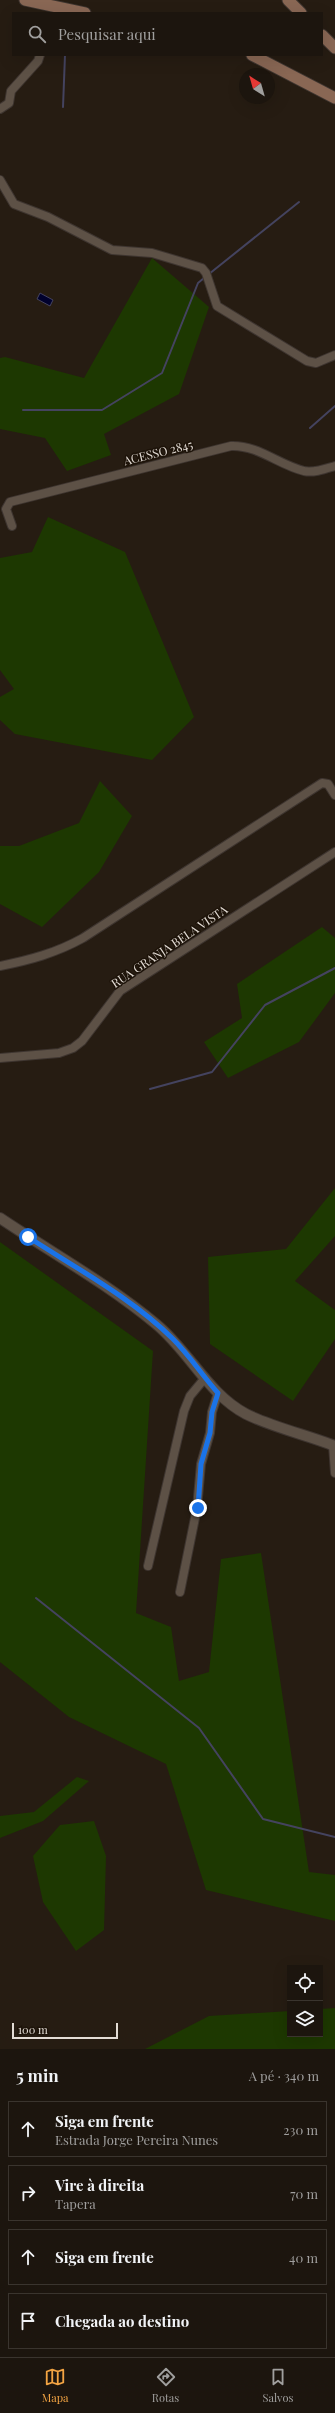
<!DOCTYPE html>
<html lang="pt">
<meta charset="utf-8">
<style>
body{margin:0;font-family:"Playfair Display",serif;background:#29221c;color:#f1f3f6}
.controls{position:absolute;right:12px;bottom:12px;display:grid;overflow:hidden;border-radius:0px;box-shadow:0 4px 16px #0002}
.controls button{width:36px;height:36px;display:grid;place-items:center;padding:0;border:0;border-bottom:1px solid #3a342e;background:#1c150e;color:#f1f3f6;font:20px sans-serif}
.compass{position:absolute;left:239px;top:68px;width:36px;height:36px;border-radius:50%;background:#1c150e;box-shadow:0 4px 16px #0002;rotate:323deg}
.scale{position:absolute;left:12px;bottom:10px;width:106px;box-sizing:border-box;padding-left:4px;border:2px solid #e3dcd5;border-top:0;font-size:11px;line-height:14px;white-space:nowrap;color:#e3dcd5;-webkit-text-stroke:3px #1d1309;paint-order:stroke}
.stop{position:absolute;width:12px;height:12px;margin:-9px;border:3px solid #1a73e8;border-radius:50%;background:#fff}
.stop.end{background:#1a73e8;border-color:#fff;box-shadow:0 1px 4px #0008}
.list{margin:0;padding:0;list-style:none}
h2{display:flex;justify-content:space-between;align-items:center;height:52px;margin:0;padding:0 16px;font-size:17px}
h2 small{font-size:13px;font-weight:400;color:#a09f9e}
.list li{display:grid;grid-template-columns:26px 1fr auto;gap:12px;align-items:center;box-sizing:border-box;height:56px;margin:0 8px 8px;padding:0 8px;border:1px solid #3a342e;border-radius:0px}
.list b{display:block;font-size:15px;white-space:nowrap}
.list p{margin:0;font-size:13px;white-space:nowrap;color:#a09f9e}
.list em{font-size:13px;font-style:normal;color:#a09f9e}
.icon{flex:none;width:22px;height:22px;fill:none;stroke:currentColor;stroke-width:2;stroke-linecap:round;stroke-linejoin:round}
.map{position:relative;flex:none;width:335px;height:2049px;overflow:hidden}
.search{position:absolute;background:#1c150e;box-shadow:0 4px 16px #0002;left:12px;right:12px;top:12px;height:44px;display:flex;align-items:center;gap:10px;box-sizing:border-box;padding:0 14px;border-radius:0px;color:#a09f9e;font-size:15px}
.sheet{height:308px;background:#1c150e}
nav{display:flex;justify-content:space-around;align-items:center;box-sizing:border-box;height:56px;border-top:1px solid #3a342e;background:#1c150e;font-size:11px;color:#a09f9e}
nav a{display:grid;justify-items:center;gap:2px}
nav .on{color:#f3a443}
.map>svg:first-child{display:block}
.green{fill:#1d3801}
.water{fill:#00012d;stroke:#44435f}
.lines{fill:none;stroke-linecap:round;stroke-linejoin:round}
.stream{stroke:#44435f;stroke-width:2}
.minor-casing{stroke:#3e3530;stroke-width:10}
.tertiary-casing{stroke:#3e3530;stroke-width:12}
.secondary-casing{stroke:#3e3530;stroke-width:13}
.minor{stroke:#5d5146;stroke-width:8}
.tertiary{stroke:#5d5146;stroke-width:10}
.secondary{stroke:#896754;stroke-width:11}
.route{stroke:#1a73e8;stroke-width:5}
.labels{text-anchor:middle;dominant-baseline:central;stroke-width:3;stroke-linejoin:round;paint-order:stroke}
.street-label{font-size:12px;fill:#e3dcd5;stroke:#1d1309}
</style>
<div class="map">
<svg width="335" height="2049" viewBox="0 0 335 2049">
<rect width="100%" height="100%" fill="#261c12"/>
<g class="green">
<path d="M152,258l57,49 -30,87 -75,40 7,21 -44,16 -22,-33 -45,-9v-71l5,-1 79,21z"/>
<path d="M48,517l77,35 69,165 -42,43 -137,-26 -15,-14v-23l14,-8 -14,-19v-112l32,-6z"/>
<path d="M100,781l32,35 -33,56 -57,55 -42,-23v-58h19l60,-23z"/>
<path d="M322,927l13,11v55l-36,49 -71,36 -24,-36 38,-24 -5,-34z"/>
<path d="M335,1188v48l-40,45 40,29v29l-42,62 -83,-57 -2,-87 78,-8z"/>
<path d="M0,1242l153,109 -17,262 35,14 8,54 30,-9 12,-113 40,-6 48,319 26,3v46l-129,-31 -40,-126 -97,-47 -69,-55z"/>
<path d="M77,1777l12,4 -46,40 -43,17v-22l34,-4z"/>
<path d="M94,1821l12,35 -2,74 -28,21 -33,-49 -10,-46 27,-31z"/>
<path d="M335,2008v41h-190l64,-33 81,-5v23h30v-25z"/>
</g>
<path class="water" d="M40,293l13,7 -3,6 -13,-7z"/>
<g class="lines">
<g class="stream">
<path d="M63,107l2,-52"/>
<path d="M209,274l90,-72"/>
<path d="M23,410h79l60,-37 36,-90 6,-5"/>
<path d="M310,428l25,-22"/>
<path d="M150,1089l62,-17 53,-67 70,-37"/>
<path d="M36,1598l163,130 64,91 72,18"/>
</g>
<g class="minor-casing">
<g id="minor">
<path d="M0,109l9,-6 2,-12 27,-30 2,-6"/>
<path d="M0,180l14,24 34,13 64,33 40,3 50,15 4,5 11,33 90,55 9,2 19,-8"/>
<path d="M12,526l-6,-17 4,-7 221,-56c27,-1 48,19 73,25 10,2 21,-2 31,-5"/>
<path d="M0,966c30,-6 56,-13 83,-28l239,-155 6,1 7,11"/>
<path d="M0,1058l59,-5 14,-5 9,-7 38,-50 215,-139"/>
<path d="M333,1445l2,28"/>
<path d="M148,1566l36,-155 6,-15 15,-18"/>
<path d="M180,1592l17,-84 4,-44 9,-31 2,-21 6,-19"/>
</g>
</g>
<g class="tertiary-casing">
<path id="tertiary" d="M0,1218c52,35 108,66 156,106 33,27 52,70 90,90 26,13 61,21 89,32"/>
</g>
<g class="secondary-casing">
<g id="secondary">
<path d="M25,0l60,13"/>
<path d="M288,0l13,13"/>
<path d="M322,35l13,13"/>
<path d="M252,55l83,43"/>
</g>
</g>
<use href="#minor" class="minor"/>
<use href="#tertiary" class="tertiary"/>
<use href="#secondary" class="secondary"/>
</g>
<g class="lines">
<path class="route" d="M28,1237c48,31 105,62 145,102 17,17 29,36 45,54l-6,19 -2,21 -9,31 -3,44"/>
</g>
<g class="labels">
<g class="street-label">
<text transform="translate(158 452) rotate(-14)">ACESSO 2845</text>
<text transform="translate(169 946) rotate(-34)">RUA GRANJA BELA VISTA</text>
</g>
</g>
</svg>
<div class="controls">
<button><svg class="icon" aria-label="locate" viewBox="0 0 24 24"><circle cx="12" cy="12" r="6"/><path d="M12 2v4M12 18v4M2 12h4M18 12h4"/></svg></button>
<button><svg class="icon" aria-label="layers" viewBox="0 0 24 24"><path d="M12 4l9 5-9 5-9-5zM3 14l9 5 9-5"/></svg></button>
</div>
<svg class="compass" viewBox="-18 -18 36 36"><path d="M0-13l5 13h-10z" fill="#e53935"/><path d="M0 13l5-13h-10z" fill="#a09f9e"/></svg>
<div class="scale">100 m</div>
<div class="stop" style="left:28px;top:1237px"></div>
<div class="stop end" style="left:198px;top:1508px"></div>
<div class="search"><svg class="icon" aria-label="search" viewBox="0 0 24 24"><circle cx="10" cy="10" r="6"/><path d="M15 15l6 6"/></svg>Pesquisar aqui</div>
</div>
<section class="sheet">
<h2>5 min<small>A pé · 340 m</small></h2>
<ul class="list">
<li><svg class="icon" aria-label="ahead" viewBox="0 0 24 24"><path d="M12 20V5M6 11l6-6 6 6"/></svg><div><b>Siga em frente</b><p>Estrada Jorge Pereira Nunes</p></div><em>230 m</em></li>
<li><svg class="icon" aria-label="right" viewBox="0 0 24 24"><path d="M7 20v-9h11M14 6l5 5-5 5"/></svg><div><b>Vire à direita</b><p>Tapera</p></div><em>70 m</em></li>
<li><svg class="icon" aria-label="ahead" viewBox="0 0 24 24"><path d="M12 20V5M6 11l6-6 6 6"/></svg><div><b>Siga em frente</b></div><em>40 m</em></li>
<li><svg class="icon" aria-label="arrive" viewBox="0 0 24 24"><path d="M6 21V4h12l-3 4 3 4H6"/></svg><div><b>Chegada ao destino</b></div></li>
</ul>
</section>
<nav>
<a class="on"><svg class="icon" aria-label="map" viewBox="0 0 24 24"><path d="M3 6l6-2 6 2 6-2v14l-6 2-6-2-6 2zM9 4v14M15 6v14"/></svg>Mapa</a>
<a><svg class="icon" aria-label="directions" viewBox="0 0 24 24"><path d="M12 3l9 9-9 9-9-9zM9 14v-3h6M13 9l2 2-2 2"/></svg>Rotas</a>
<a><svg class="icon" aria-label="saved" viewBox="0 0 24 24"><path d="M7 4h10v16l-5-4-5 4z"/></svg>Salvos</a>
</nav>
